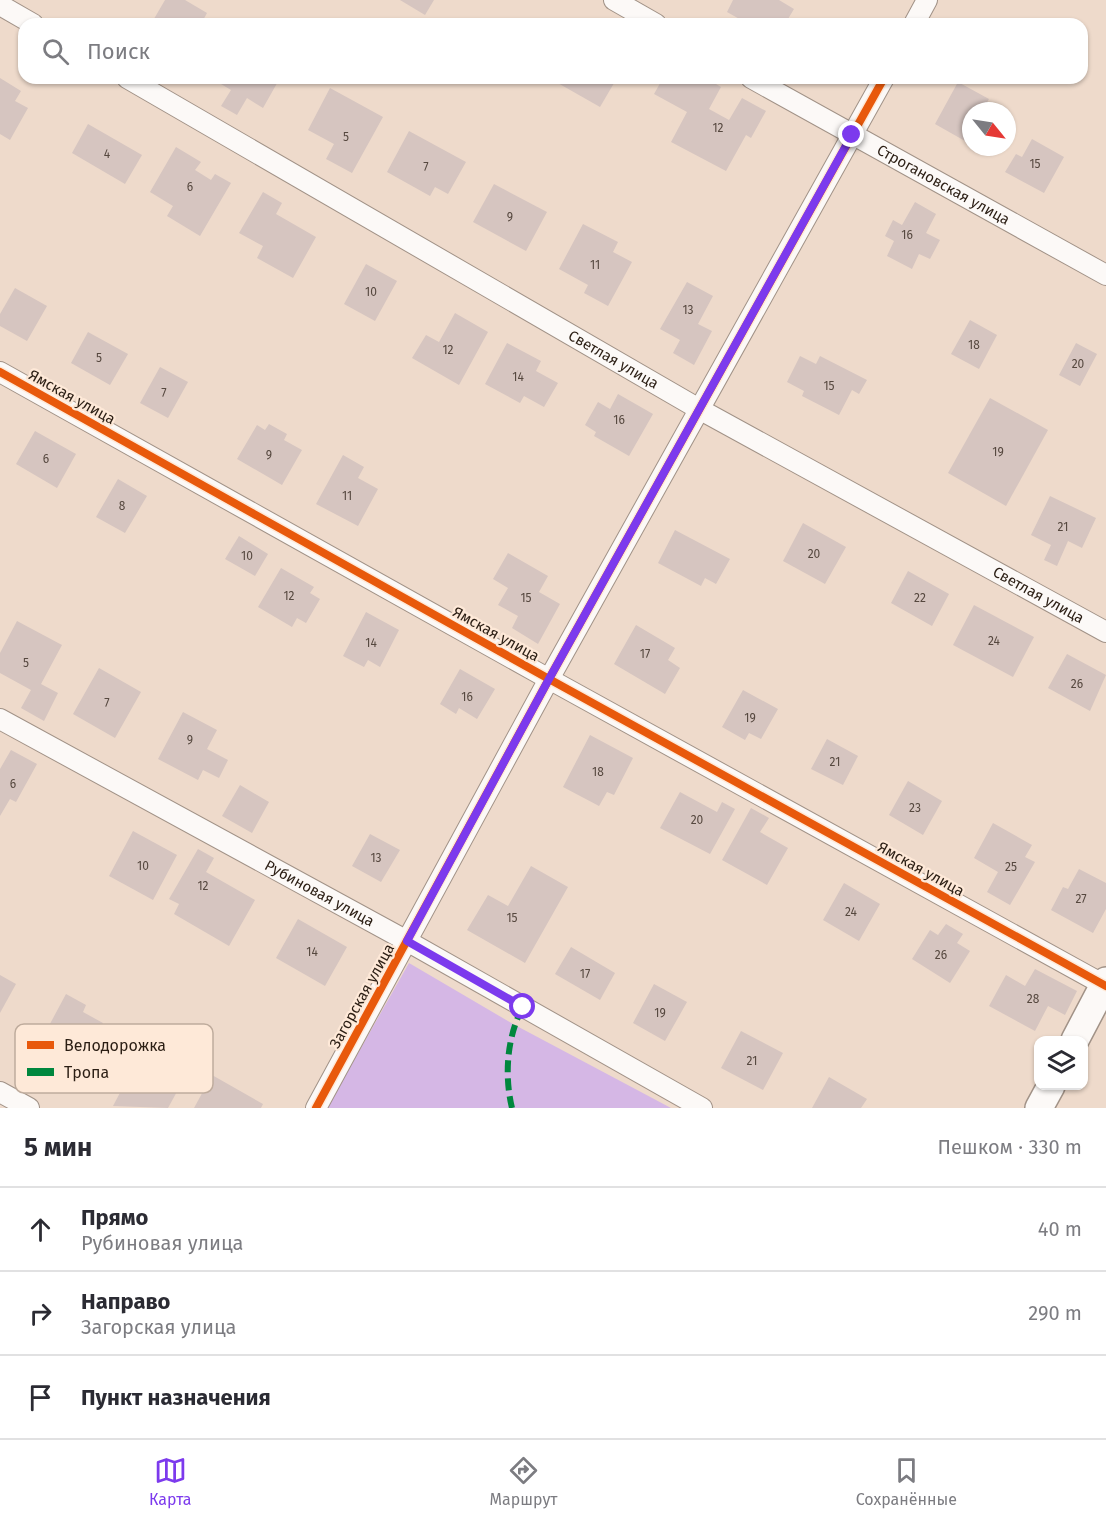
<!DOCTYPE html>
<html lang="ru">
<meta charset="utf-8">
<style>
body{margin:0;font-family:"Fira Sans",sans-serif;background:#f7f7f7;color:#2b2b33}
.controls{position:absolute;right:18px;bottom:18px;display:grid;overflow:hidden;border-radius:12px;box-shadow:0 2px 4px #0004}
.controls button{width:54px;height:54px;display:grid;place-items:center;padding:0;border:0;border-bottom:2px solid #e1e1e2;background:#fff;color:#2b2b33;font:30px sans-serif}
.compass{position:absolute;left:962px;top:102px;width:54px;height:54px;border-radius:50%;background:#fff;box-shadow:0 2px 4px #0004;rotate:120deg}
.stop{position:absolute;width:18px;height:18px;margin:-14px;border:4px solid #7c3aed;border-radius:50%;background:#fff}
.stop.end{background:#7c3aed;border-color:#fff;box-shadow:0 2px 6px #0008}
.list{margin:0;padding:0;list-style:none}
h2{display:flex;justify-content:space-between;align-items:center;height:78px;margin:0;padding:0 24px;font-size:26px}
h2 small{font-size:20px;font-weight:400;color:#7c7c81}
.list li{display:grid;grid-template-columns:39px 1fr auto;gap:18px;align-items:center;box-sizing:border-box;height:84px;padding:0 24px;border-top:2px solid #e1e1e2}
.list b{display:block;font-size:22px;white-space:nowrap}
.list p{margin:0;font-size:20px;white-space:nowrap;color:#7c7c81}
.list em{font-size:20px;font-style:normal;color:#7c7c81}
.icon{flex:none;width:33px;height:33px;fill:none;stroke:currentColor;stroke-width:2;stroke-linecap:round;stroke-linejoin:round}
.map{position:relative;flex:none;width:1106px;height:1108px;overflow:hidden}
.search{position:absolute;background:#fff;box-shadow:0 2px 4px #0004;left:18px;right:18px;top:18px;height:66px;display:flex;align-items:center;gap:15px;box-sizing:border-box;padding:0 21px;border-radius:18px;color:#7c7c81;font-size:22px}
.sheet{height:330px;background:#fff}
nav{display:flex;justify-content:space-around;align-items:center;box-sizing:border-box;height:84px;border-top:2px solid #e1e1e2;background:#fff;font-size:16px;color:#7c7c81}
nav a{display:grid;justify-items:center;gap:3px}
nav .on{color:#7c3aed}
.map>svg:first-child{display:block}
.green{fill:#d5b7e5}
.building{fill:#d6c5c0}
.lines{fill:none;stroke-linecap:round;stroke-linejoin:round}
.street-casing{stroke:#a19287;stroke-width:22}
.secondary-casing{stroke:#a19287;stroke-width:30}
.street{stroke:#fcf9f7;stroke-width:20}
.secondary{stroke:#fcf9f7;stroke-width:27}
.quiet{stroke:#00873e;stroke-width:6;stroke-dasharray:12 6;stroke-linecap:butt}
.cycleway-casing{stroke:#fee9d8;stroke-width:11}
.cycleway{stroke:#e8590c;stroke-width:8}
.route{stroke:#7c3aed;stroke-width:8}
.labels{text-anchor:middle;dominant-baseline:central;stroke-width:4.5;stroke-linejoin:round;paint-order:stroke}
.number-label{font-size:12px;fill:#56483f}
.street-label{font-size:15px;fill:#2b1e14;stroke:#fee9d8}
.key{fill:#fee9d8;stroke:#bfac9d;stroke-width:1.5}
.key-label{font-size:16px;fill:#2b1e14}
</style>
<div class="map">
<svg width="1106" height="1108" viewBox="0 0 1106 1108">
<rect width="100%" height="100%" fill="#eedacb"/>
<path class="green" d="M409,963l104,61 158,84h-344z"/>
<g class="building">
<path d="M165,0h20l22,13 -6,11h-50z"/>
<path d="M400,0h34l-9,15z"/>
<path d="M733,0h46l15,9 -9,15h-44l2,-3 -16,-9z"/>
<path d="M0,78l21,13 -6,10 13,7 -18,32 -10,-6z"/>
<path d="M224,78h56l-17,30 -16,-10 -10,17 -16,-9 10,-16 -10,-6z"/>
<path d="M549,78h68l-17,29z"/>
<path d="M663,78h43l15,9 -12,22 20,11 13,-22 24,13 -15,27 -5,-3 -20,36 -55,-29 16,-30 -33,-18z"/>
<path d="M958,82l31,17 -7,12h-11v20l-6,10 -30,-17z"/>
<path d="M330,88l53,29 -31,56 -26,-14 8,-15 -26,-14z"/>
<path d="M88,124l54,31 -17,29 -53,-31z"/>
<path d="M409,131l57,31 -18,32 -13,-7 -5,9 -43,-24z"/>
<path d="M1032,139l32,18 -20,36 -39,-21 11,-18 6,3z"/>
<path d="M176,147l25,15 -6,8 16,10 4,-6 16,9 -31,53 -33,-20 6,-10 -23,-14z"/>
<path d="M494,184l53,28 -21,39 -53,-29z"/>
<path d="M263,192l19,11 -6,11 40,23 -23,41 -36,-20 6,-12 -24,-13z"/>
<path d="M915,202l21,12 -10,19 14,7 -10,19 -11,-5 -7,15 -25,-13 7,-15 -9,-5 8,-16 9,5z"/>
<path d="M583,224l35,18 -5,10 19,10 -24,44 -24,-13 4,-8 -29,-16z"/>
<path d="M366,264l31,17 -22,40 -31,-17z"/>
<path d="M687,282l26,14 -15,28 14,7 -18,34 -21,-12 7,-13 -20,-11z"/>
<path d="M15,288l32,18 -20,35 -27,-15v-12z"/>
<path d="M455,313l33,19 -29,53 -47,-27 14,-23 13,7z"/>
<path d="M970,320l27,15 -18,34 -28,-15z"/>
<path d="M88,332l40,22 -18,31 -39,-22z"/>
<path d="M507,343l34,18 -5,10 22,12 -14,24 -20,-11 -4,7 -35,-19z"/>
<path d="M1076,343l21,11 -17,32 -21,-11z"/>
<path d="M800,356l16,8 4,-8 47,24 -8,14 -7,-4 -13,25 -37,-19 2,-5 -17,-9z"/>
<path d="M160,367l28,15 -20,36 -28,-15z"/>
<path d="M618,394l35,20 -24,42 -35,-20 2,-4 -11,-7 13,-23 12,7z"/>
<path d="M990,398l58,32 -42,76 -58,-33z"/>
<path d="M269,424l18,10 -3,6 18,10 -20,35 -45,-26 20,-34 8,5z"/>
<path d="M35,431l41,23 -19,34 -41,-24z"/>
<path d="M343,455l21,12 -6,11 20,11 -20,37 -42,-22z"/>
<path d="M118,479l29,17 -22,37 -29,-16z"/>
<path d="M1050,496l46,22 -14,30 -14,-7 -11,25 -13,-6 7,-15 -20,-10z"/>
<path d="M803,523l43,24 -21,37 -42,-23z"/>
<path d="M675,530l55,29 -14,25 -11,-6 -4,8 -43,-23z"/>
<path d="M239,536l29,18 -13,22 -30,-17z"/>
<path d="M508,553l40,23 -9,16 21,12 -22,40 -26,-16 6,-12 -20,-11 10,-17 -15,-9z"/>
<path d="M281,568l33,19 -4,6 10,6 -14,24 -9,-5 -5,9 -34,-20z"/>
<path d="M908,571l41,23 -17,32 -41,-23z"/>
<path d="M974,605l60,32 -21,40 -60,-32z"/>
<path d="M366,612l33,18 -19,37 -12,-7 -4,7 -21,-11z"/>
<path d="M17,621l45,24 -21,39 17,9 -14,28 -23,-13 10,-18 -31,-17v-20z"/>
<path d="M636,625l39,23 -7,12 12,8 -15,26 -51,-30z"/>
<path d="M1067,654l39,21 -16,36 -42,-23z"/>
<path d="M99,668l42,24 -26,46 -42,-24z"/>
<path d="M460,669l35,20 -18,30 -18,-11 -3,6 -16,-10z"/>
<path d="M743,690l35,19 -17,30 -12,-6 -4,7 -23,-13z"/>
<path d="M183,712l34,18 -10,19 21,11 -9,18 -16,-8 -5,10 -40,-21z"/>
<path d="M590,735l43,23 -19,37 -7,-3 -8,14 -36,-19z"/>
<path d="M827,739l31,17 -15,29 -32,-16z"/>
<path d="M11,750l26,14 -21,38 -6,-3 -10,17v-47z"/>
<path d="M908,781l34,20 -19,34 -34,-20z"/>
<path d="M240,785l29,17 -17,31 -30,-17z"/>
<path d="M680,792l37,20 5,-10 13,7 -25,45 -50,-26z"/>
<path d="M751,808l18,10 -9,14 28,16 -21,37 -45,-25z"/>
<path d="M993,823l39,22 -7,12 10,5 -25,43 -23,-13 11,-20 -24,-14z"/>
<path d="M133,831l44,24 -24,45 -44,-24z"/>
<path d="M370,834l30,16 -19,32 -29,-16z"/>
<path d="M198,849l16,9 -8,14 49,28 -26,46 -55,-32 5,-10 -10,-5z"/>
<path d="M531,866l37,21 -43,76 -58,-33 21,-35 20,11z"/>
<path d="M1079,869l27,14v26l-13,24 -42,-23 12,-23 5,2z"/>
<path d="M844,883l36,21 -21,37 -36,-21z"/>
<path d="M298,919l49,28 -22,39 -49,-28z"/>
<path d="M946,924l17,10 -6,9 13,8 -20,32 -38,-24 18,-29 8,5z"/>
<path d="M571,947l44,26 -15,27 -45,-26z"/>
<path d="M1035,969l42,22 -12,24 -17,-9 -13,25 -46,-25 17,-31 19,11z"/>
<path d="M0,975l16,9 -16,29z"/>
<path d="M654,984l33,18 -22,39 -32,-18z"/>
<path d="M66,994l20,11 -3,7 20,11 -19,34 -40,-22z"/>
<path d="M741,1031l42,22 -20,37 -42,-22z"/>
<path d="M141,1053l44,24 -17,31 -55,-2z"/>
<path d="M212,1075l51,29 -2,4h-67z"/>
<path d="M829,1077l38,22 -6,9h-49z"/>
</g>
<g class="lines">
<g class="street-casing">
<g id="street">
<path d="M614,0l42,24"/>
<path d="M0,5l33,19"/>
<path d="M914,24l13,-24"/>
<path id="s1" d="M127,78l572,331 407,223"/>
<path id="s2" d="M751,78l355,197"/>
<path d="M0,372l549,307 557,307"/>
<path id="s3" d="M0,719l407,222 295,167"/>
<path d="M0,1092l29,16"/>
<path d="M316,1108l233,-429 335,-601"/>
</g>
</g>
<g class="secondary-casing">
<g id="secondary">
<path d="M1075,1040l31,-59"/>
<path d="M1039,1108l12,-22"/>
</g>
</g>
<use href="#street" class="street"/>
<use href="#secondary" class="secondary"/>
<path class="quiet" d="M512,1108c-8,-33 -5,-72 11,-101"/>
<g class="cycleway-casing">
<g id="cycleway">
<path d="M0,372l549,307 557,307"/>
<path d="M316,1108l233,-429 335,-601"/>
</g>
</g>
<use href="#cycleway" class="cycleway"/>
</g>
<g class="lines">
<path class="route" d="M523,1007l-116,-66 142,-262 303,-544"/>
</g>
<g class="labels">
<g class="number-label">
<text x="718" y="128">12</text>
<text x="346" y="137">5</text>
<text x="107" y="154">4</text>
<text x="1035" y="164">15</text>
<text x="426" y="167">7</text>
<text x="190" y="187">6</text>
<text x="510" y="217">9</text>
<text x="907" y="235">16</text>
<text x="595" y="265">11</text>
<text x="371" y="292">10</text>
<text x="688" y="310">13</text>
<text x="974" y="345">18</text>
<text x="448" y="350">12</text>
<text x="99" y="358">5</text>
<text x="1078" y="364">20</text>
<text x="518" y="377">14</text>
<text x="829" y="386">15</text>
<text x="164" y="393">7</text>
<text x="619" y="420">16</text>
<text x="998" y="452">19</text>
<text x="269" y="455">9</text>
<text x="46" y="459">6</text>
<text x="347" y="496">11</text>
<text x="122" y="506">8</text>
<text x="1063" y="527">21</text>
<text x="814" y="554">20</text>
<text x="247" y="556">10</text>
<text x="289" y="596">12</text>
<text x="526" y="598">15</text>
<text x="920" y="598">22</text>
<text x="994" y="641">24</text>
<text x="371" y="643">14</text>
<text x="645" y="654">17</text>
<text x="26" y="663">5</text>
<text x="1077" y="684">26</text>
<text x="467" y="697">16</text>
<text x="107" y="703">7</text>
<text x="750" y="718">19</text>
<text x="190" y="740">9</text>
<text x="835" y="762">21</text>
<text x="598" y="772">18</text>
<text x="13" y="784">6</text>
<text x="915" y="808">23</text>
<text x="697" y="820">20</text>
<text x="376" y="858">13</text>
<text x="143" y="866">10</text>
<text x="1011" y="867">25</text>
<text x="203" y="886">12</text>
<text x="1081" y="899">27</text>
<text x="851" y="912">24</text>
<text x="512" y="918">15</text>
<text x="312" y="952">14</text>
<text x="941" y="955">26</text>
<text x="585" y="974">17</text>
<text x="1033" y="999">28</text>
<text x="660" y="1013">19</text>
<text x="752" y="1061">21</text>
</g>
<g class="street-label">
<text stroke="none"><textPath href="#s2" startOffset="220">Строгановская улица</textPath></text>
<text stroke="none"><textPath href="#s1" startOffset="562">Светлая улица</textPath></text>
<text transform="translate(72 397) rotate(29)">Ямская улица</text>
<text stroke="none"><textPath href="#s1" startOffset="1048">Светлая улица</textPath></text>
<text transform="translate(496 634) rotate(29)">Ямская улица</text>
<text transform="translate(921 869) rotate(29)">Ямская улица</text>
<text stroke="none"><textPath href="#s3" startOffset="364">Рубиновая улица</textPath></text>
<text transform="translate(362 996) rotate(-61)">Загорская улица</text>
</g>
</g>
<rect x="15" y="1024" width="198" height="69" rx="9" class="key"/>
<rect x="27" y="1041" width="27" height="8" fill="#e8590c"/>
<rect x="27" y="1068" width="27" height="8" fill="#00873e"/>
<g class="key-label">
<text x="64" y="1051">Велодорожка</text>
<text x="64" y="1078">Тропа</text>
</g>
</svg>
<div class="controls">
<button><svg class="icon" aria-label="layers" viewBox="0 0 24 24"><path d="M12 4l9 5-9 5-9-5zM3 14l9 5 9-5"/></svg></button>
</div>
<svg class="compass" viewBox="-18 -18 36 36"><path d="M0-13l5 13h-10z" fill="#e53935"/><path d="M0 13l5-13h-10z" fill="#7c7c81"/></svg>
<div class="stop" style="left:523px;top:1007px"></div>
<div class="stop end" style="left:852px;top:135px"></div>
<div class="search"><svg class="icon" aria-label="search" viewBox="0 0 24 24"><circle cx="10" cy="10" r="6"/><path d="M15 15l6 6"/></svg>Поиск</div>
</div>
<section class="sheet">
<h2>5 мин<small>Пешком · 330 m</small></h2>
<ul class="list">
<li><svg class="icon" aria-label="ahead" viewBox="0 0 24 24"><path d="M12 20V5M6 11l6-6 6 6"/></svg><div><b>Прямо</b><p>Рубиновая улица</p></div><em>40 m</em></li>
<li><svg class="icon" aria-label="right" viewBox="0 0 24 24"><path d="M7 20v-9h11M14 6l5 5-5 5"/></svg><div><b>Направо</b><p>Загорская улица</p></div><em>290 m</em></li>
<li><svg class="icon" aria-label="arrive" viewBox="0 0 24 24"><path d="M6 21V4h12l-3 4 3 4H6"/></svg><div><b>Пункт назначения</b></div></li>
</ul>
</section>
<nav>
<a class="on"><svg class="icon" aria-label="map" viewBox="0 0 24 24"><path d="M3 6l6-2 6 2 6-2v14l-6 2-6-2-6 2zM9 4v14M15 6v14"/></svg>Карта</a>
<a><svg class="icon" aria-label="directions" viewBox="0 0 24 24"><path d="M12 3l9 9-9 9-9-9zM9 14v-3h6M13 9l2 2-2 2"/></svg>Маршрут</a>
<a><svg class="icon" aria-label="saved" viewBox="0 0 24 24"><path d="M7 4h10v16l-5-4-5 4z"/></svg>Сохранённые</a>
</nav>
